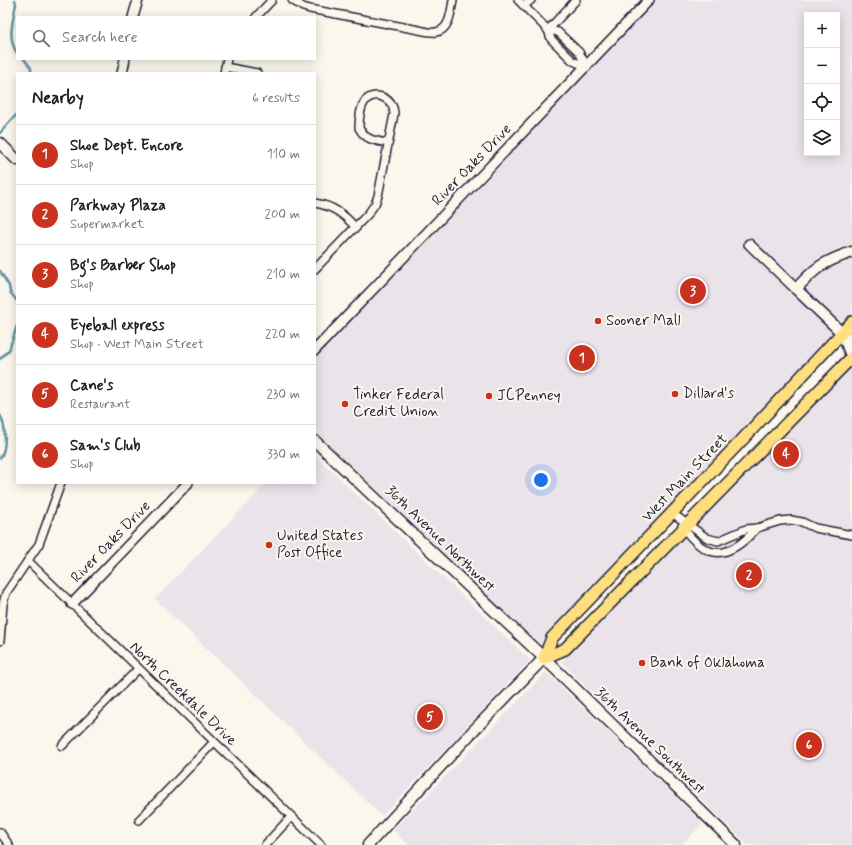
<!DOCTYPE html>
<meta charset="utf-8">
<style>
body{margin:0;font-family:Mynerve,sans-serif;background:#f2f2f2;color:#202124}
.controls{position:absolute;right:12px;top:12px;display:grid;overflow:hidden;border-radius:0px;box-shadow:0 2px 10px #0003}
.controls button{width:36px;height:36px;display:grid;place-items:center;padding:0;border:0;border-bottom:1px solid #e0e0e0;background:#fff;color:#202124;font:20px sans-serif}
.you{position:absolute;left:541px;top:480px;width:14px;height:14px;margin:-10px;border:3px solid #fff;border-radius:50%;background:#1a73e8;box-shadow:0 0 0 6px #1a73e833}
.badge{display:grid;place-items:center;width:26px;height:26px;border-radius:50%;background:#c8321e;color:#fff;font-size:13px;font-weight:700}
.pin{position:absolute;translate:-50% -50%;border:2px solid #fff;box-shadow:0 1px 4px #0006}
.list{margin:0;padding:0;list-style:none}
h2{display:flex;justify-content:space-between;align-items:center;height:52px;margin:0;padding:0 16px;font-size:17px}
h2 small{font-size:13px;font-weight:400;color:#757577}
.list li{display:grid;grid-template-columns:26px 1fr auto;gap:12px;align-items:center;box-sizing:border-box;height:60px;padding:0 16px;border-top:1px solid #e0e0e0}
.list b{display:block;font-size:15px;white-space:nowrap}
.list p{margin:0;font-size:13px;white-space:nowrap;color:#757577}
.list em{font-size:13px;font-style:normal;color:#757577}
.icon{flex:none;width:22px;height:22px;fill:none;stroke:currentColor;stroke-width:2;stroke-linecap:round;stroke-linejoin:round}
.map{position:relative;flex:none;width:852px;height:845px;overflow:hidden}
.search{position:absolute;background:#fff;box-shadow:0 2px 10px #0003;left:16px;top:16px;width:300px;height:44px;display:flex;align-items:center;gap:10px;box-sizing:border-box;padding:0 14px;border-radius:0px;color:#757577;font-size:15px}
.panel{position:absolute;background:#fff;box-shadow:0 2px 10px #0003;left:16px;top:72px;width:300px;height:412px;border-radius:0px}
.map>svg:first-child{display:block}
.built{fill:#eae3ea;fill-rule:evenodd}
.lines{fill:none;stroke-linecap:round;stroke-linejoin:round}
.stream{stroke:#6393a5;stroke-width:2.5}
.minor-casing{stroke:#22223b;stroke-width:10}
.tertiary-casing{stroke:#22223b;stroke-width:12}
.secondary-casing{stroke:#22223b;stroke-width:13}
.primary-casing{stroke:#22223b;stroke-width:14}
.minor{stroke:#fbf7ec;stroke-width:7}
.tertiary{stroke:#fbf7ec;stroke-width:9}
.secondary{stroke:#fbf7ec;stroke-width:10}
.primary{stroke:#fedf80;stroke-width:11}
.poi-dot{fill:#c8321e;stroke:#fbf7ec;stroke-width:1.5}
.labels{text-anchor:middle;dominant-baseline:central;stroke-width:4;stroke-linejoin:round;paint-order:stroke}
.street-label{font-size:15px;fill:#22223b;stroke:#fbf7ec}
.poi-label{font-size:15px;fill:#22223b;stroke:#fbf7ec;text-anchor:start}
</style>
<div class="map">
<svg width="852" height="845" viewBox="0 0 852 845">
<rect width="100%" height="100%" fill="#fbf7ec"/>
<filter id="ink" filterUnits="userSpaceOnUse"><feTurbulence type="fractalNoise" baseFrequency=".025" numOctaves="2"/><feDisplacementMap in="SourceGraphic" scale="8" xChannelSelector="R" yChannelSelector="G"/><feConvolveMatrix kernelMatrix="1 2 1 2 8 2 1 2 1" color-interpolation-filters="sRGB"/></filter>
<g filter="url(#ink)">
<g class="built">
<path d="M656,0h196v318l-310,329 -227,-216v-78zM807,15h30v138h-30z"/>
<path d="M852,364v481h-104l-187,-183z"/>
<path d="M315,455l215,205 -148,156 -227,-217 112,-116h48z"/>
<path d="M546,672l157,151 -21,22h-274l-15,-15z"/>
</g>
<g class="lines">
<g class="stream">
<path d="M15,0l1,4c-3,16 -9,35 1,49"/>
<path d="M24,59l7,9v5"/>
<path d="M0,133l17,-19"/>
<path d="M0,271l9,15 1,6 7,9"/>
<path d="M0,359l9,-9 8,-24"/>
<path d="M0,415c6,10 7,35 0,43"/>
</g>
<g class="minor-casing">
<g id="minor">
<path d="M292,0l11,7 7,2 109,21c5,1 12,3 17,2 14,-2 15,-21 17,-32"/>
<path d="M518,0l30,30 3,9 22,22 14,6"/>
<path d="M524,6l7,-6"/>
<path d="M256,17l16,-17"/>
<path d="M548,30l10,2 21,20 8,15"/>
<path d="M548,30l28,-30"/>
<path d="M225,67l32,6"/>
<path d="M224,73l3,-14"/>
<path d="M315,203c18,3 29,11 41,25"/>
<path d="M315,269l53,-55 7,-10 3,-8 16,-82c0,-16 -19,-24 -29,-13 -5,7 -6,19 -6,27 6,12 17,13 29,15"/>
<path d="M672,513l35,25 11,3 28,-12 11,-1 23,-7 11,-1 11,2 13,6 37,7"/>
<path d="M682,526c26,37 47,33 75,2"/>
<path d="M28,561l293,284"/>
<path d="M0,641l3,-37 3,-11 33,-49 22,-61"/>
<path d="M62,746l76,-77"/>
<path d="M139,820l75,-78"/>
<path d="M0,832l9,13"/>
<path d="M265,845l26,-28"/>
</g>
</g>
<g class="tertiary-casing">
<g id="tertiary">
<path d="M133,17l5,-17"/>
<path d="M122,73l3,-14"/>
<path d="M749,244l47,45"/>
<path d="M315,350l334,-350"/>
<path d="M72,604l116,-121"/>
</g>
</g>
<g class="secondary-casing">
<g id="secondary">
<path d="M0,143l17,17"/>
<path d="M852,252c-29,10 -36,15 -56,37l46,44 10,7"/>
<path d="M842,333l10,25"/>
<path d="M315,441l229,217 192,187"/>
<path d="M368,845l105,-114 71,-73"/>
</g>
</g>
<g class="primary-casing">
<g id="primary">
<path d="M544,658l8,-20 191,-199 109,-117"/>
<path d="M544,658l21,-9 287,-292"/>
</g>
</g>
<use href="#minor" class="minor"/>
<use href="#tertiary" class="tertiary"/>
<use href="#secondary" class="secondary"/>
<use href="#primary" class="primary"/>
</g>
</g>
<g class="poi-dot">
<circle cx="598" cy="321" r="4"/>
<circle cx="675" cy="394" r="4"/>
<circle cx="489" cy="396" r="4"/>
<circle cx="345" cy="404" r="4"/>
<circle cx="269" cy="545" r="4"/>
<circle cx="642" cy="663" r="4"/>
</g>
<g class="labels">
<g class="street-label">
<text transform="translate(472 165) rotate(-46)">River Oaks Drive</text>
<text transform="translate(685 478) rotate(-46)">West Main Street</text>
<text transform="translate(440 539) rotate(44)">36th Avenue Northwest</text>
<text transform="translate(111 542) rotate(-46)">River Oaks Drive</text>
<text transform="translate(183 694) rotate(44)">North Creekdale Drive</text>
<text transform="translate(650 741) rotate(44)">36th Avenue Southwest</text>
</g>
<g class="poi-label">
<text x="606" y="321">Sooner Mall</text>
<text x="683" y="394">Dillard's</text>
<text x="353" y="395">Tinker Federal<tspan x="353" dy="17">Credit Union</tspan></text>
<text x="497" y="396">JCPenney</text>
<text x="277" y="536">United States<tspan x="277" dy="17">Post Office</tspan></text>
<text x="650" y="663">Bank of Oklahoma</text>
</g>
</g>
</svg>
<div class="controls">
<button>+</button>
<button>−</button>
<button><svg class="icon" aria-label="locate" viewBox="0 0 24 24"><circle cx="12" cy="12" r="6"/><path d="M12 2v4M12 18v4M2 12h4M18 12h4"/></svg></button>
<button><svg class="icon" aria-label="layers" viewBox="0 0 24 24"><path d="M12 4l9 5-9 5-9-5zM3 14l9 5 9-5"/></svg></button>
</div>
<div class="you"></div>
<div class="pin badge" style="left:582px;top:358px">1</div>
<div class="pin badge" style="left:749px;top:575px">2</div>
<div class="pin badge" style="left:693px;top:291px">3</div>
<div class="pin badge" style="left:786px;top:454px">4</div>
<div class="pin badge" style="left:430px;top:717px">5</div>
<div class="pin badge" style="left:809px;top:745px">6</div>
<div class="search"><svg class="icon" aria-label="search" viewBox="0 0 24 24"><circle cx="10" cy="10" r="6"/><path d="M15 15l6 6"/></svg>Search here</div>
<section class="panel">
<h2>Nearby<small>6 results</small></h2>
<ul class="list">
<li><span class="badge">1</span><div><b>Shoe Dept. Encore</b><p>Shop</p></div><em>110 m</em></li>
<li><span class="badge">2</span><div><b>Parkway Plaza</b><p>Supermarket</p></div><em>200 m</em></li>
<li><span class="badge">3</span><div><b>Bg's Barber Shop</b><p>Shop</p></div><em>210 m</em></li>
<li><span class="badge">4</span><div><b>Eyeball express</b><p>Shop · West Main Street</p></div><em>220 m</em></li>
<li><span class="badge">5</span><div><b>Cane's</b><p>Restaurant</p></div><em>230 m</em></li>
<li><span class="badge">6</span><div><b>Sam's Club</b><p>Shop</p></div><em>330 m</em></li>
</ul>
</section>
</div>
